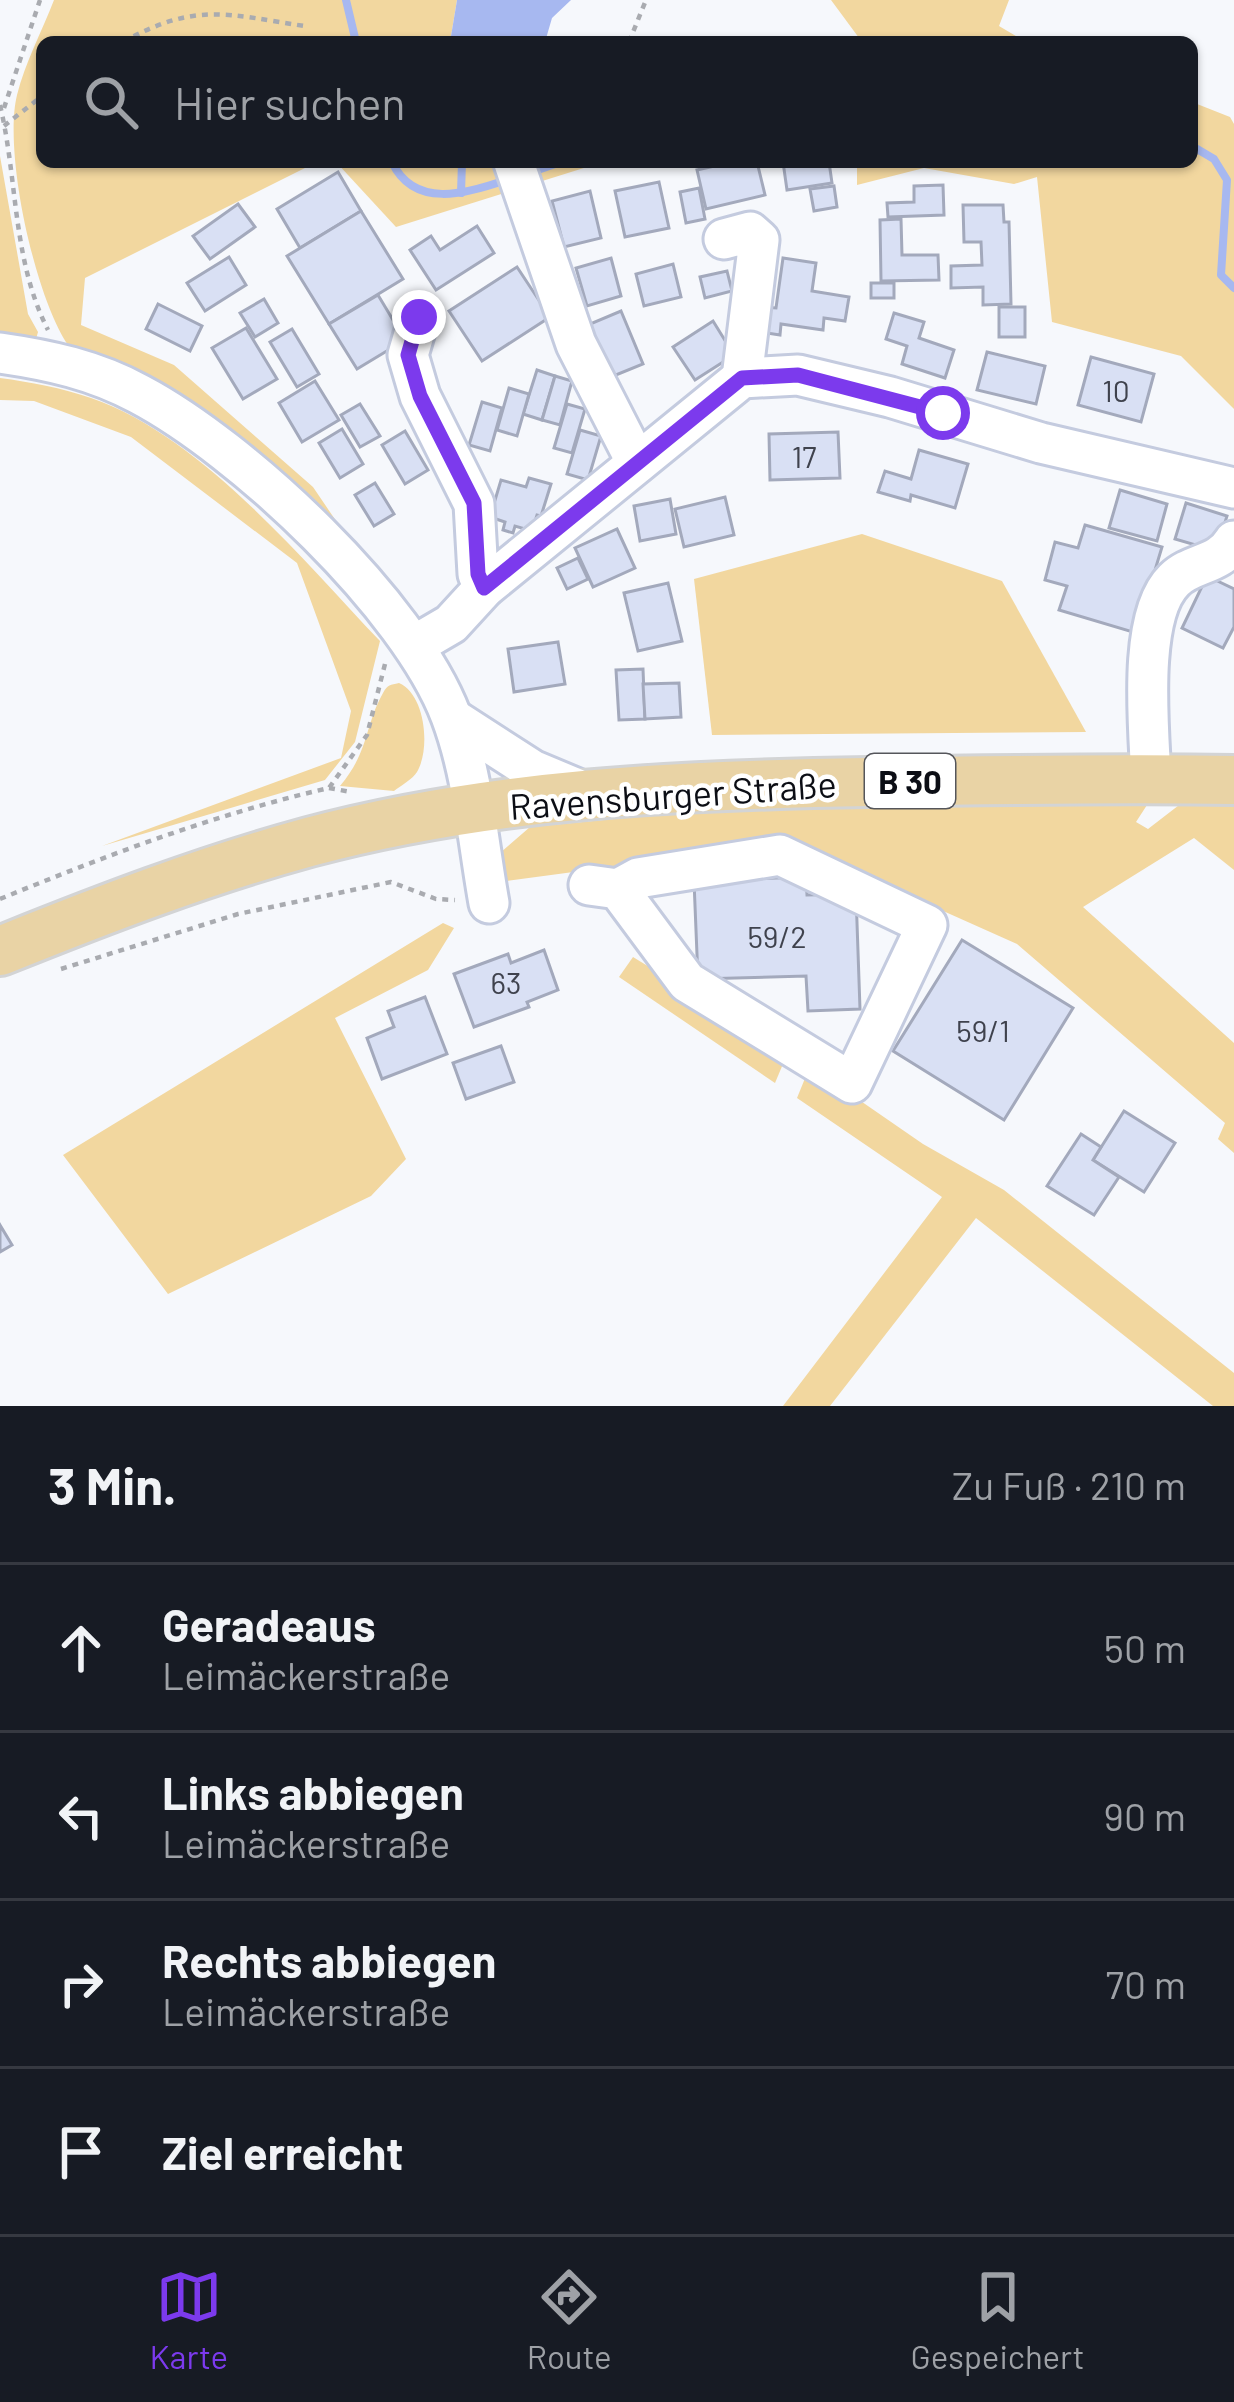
<!DOCTYPE html>
<html lang="de">
<meta charset="utf-8">
<style>
body{margin:0;font-family:Barlow,sans-serif;background:#242831;color:#f1f3f6}
.stop{position:absolute;width:36px;height:36px;margin:-27px;border:9px solid #7c3aed;border-radius:50%;background:#fff}
.stop.end{background:#7c3aed;border-color:#fff;box-shadow:0 3px 12px #0008}
.list{margin:0;padding:0;list-style:none}
h2{display:flex;justify-content:space-between;align-items:center;height:156px;margin:0;padding:0 48px;font-size:51px}
h2 small{font-size:39px;font-weight:400;color:#9ea1a6}
.list li{display:grid;grid-template-columns:78px 1fr auto;gap:36px;align-items:center;box-sizing:border-box;height:168px;padding:0 48px;border-top:3px solid #363941}
.list b{display:block;font-size:45px;white-space:nowrap}
.list p{margin:0;font-size:39px;white-space:nowrap;color:#9ea1a6}
.list em{font-size:39px;font-style:normal;color:#9ea1a6}
.icon{flex:none;width:66px;height:66px;fill:none;stroke:currentColor;stroke-width:2;stroke-linecap:round;stroke-linejoin:round}
.map{position:relative;flex:none;width:1234px;height:1406px;overflow:hidden}
.search{position:absolute;background:#171b24;box-shadow:0 3px 9px #0004;left:36px;right:36px;top:36px;height:132px;display:flex;align-items:center;gap:30px;box-sizing:border-box;padding:0 42px;border-radius:18px;color:#9ea1a6;font-size:45px}
.sheet{height:828px;background:#171b24}
nav{display:flex;justify-content:space-around;align-items:center;box-sizing:border-box;height:168px;border-top:3px solid #363941;background:#171b24;font-size:33px;color:#9ea1a6}
nav a{display:grid;justify-items:center;gap:6px}
nav .on{color:#7c3aed}
.map>svg:first-child{display:block}
.green{fill:#f2d79f}
.water{fill:#a7b8f0}
.lines{fill:none;stroke-linecap:round;stroke-linejoin:round}
.stream{stroke:#a7b8f0;stroke-width:8}
.building{fill:#d9e0f4;stroke:#a3a9bc;stroke-width:3}
.minor-casing{stroke:#c4cbdf;stroke-width:45}
.major-casing{stroke:#d3d4d5;stroke-width:54}
.path{stroke:#a9abb0;stroke-width:4.5;stroke-dasharray:6 6;stroke-linecap:butt}
.minor{stroke:#fff;stroke-width:39}
.major{stroke:#e9d3a5;stroke-width:48}
.route{stroke:#7c3aed;stroke-width:15}
.labels{text-anchor:middle;dominant-baseline:central;stroke-width:9;stroke-linejoin:round;paint-order:stroke}
.number-label{font-size:30px;fill:#3f424d}
.shield{fill:#fff;stroke:#55565b;stroke-width:3}
.shield-label{font-size:33px;font-weight:bold;fill:#0c0e15}
.street-label{font-size:36px;fill:#0c0e15;stroke:#fff}
</style>
<div class="map">
<svg width="1234" height="1406" viewBox="0 0 1234 1406">
<rect width="100%" height="100%" fill="#f6f8fc"/>
<g class="green">
<path d="M54,0h403l-7,42h-408v120h275l-232,116 -4,47 93,40 139,122 53,78 -154,-145 -144,-75c-33,-48 -65,-193 -51,-250 8,-32 25,-64 37,-95z"/>
<path d="M831,0h178l-10,26 27,16h-45l5,-6 -14,6h-110z"/>
<path d="M1192,102l38,15 4,7v285l-53,-53 -129,-34 -15,-145 -23,7 -90,-16 -67,17v-23h335z"/>
<path d="M0,156l28,158 10,18 -2,7 -36,-1z"/>
<path d="M336,162h267l-207,65z"/>
<path d="M0,378c30,4 62,10 91,20 110,38 210,160 289,243l-25,101 -30,38 -223,66 239,-88 10,-47 -54,-148 -166,-126 -97,-36 -34,-1z"/>
<path d="M862,534l140,47 84,151 -374,3 -18,-156z"/>
<path d="M399,683c26,11 32,65 18,89 -4,7 -17,14 -23,19l-54,-5c30,-36 24,-59 43,-93 5,-9 7,-8 16,-10z"/>
<path d="M1133,797l14,8 -11,17 12,7 35,-27 51,1v67l-40,-32 -111,69 151,136v110l-16,-14 7,-16 -208,-179 -226,-101 -284,38 -8,-16 1,-12 30,-26 231,-22z"/>
<path d="M443,923l11,5 -26,42 -93,48 71,141 -35,37 -203,98 -105,-139z"/>
<path d="M633,957l155,95 -13,31 -156,-106z"/>
<path d="M810,1066l113,78 81,46 230,183v33h-21l-237,-188 -146,188h-47l159,-209 -145,-99z"/>
</g>
<path class="water" d="M457,0h114l-19,18 -7,24h-95z"/>
<g class="lines">
<g class="stream">
<path d="M346,0l10,42"/>
<path d="M1192,146l22,13 13,21 -6,95 13,13"/>
<path d="M392,162c22,47 74,32 114,18"/>
<path d="M532,172l29,-10"/>
<path d="M461,193l1,-31"/>
</g>
</g>
<g class="building">
<path d="M732,162h25l8,33 -59,14 -9,-39z"/>
<path d="M783,162h46l3,21 -45,7z"/>
<path d="M338,172l23,39 -61,37 -23,-39z"/>
<path d="M659,182l10,46 -44,9 -10,-46z"/>
<path d="M943,185l1,30 -56,2 -1,-14 27,-1v-16z"/>
<path d="M834,186l3,21 -23,4 -4,-22z"/>
<path d="M699,188l6,31 -19,4 -6,-31z"/>
<path d="M590,191l11,47 -37,9 -12,-46z"/>
<path d="M238,204l17,23 -45,32 -17,-23z"/>
<path d="M963,205h40l1,17h5l2,82 -28,1v-18l-32,1v-22l31,-1 -1,-23h-17z"/>
<path d="M361,211l42,68 -74,45 -42,-68z"/>
<path d="M901,219l1,36h36l1,25 -58,1 -1,-61z"/>
<path d="M477,226l17,27 -58,37 -26,-40 21,-14 9,14z"/>
<path d="M229,257l17,28 -41,26 -18,-28z"/>
<path d="M611,258l10,38 -34,10 -11,-38z"/>
<path d="M783,258l33,5 -4,28 37,6 -4,24 -21,-3 -1,12 -42,-6 -1,11 -20,-3 3,-25 13,1z"/>
<path d="M673,264l8,33 -37,9 -8,-32z"/>
<path d="M517,267l33,50 -68,44 -33,-50z"/>
<path d="M727,271l5,20 -27,7 -5,-21z"/>
<rect x="871" y="283" width="23" height="15"/>
<path d="M378,295l27,45 -48,29 -28,-45z"/>
<path d="M264,299l14,24 -23,14 -15,-24z"/>
<path d="M158,304l44,22 -12,25 -44,-22z"/>
<rect x="999" y="307" width="26" height="30"/>
<path d="M621,311l22,53 -32,13 -21,-53z"/>
<path d="M894,313l30,9 -5,16 35,12 -9,28 -43,-14 5,-18 -21,-7z"/>
<path d="M713,321l21,34 -39,25 -22,-33z"/>
<path d="M246,328l31,51 -34,20 -31,-51z"/>
<path d="M292,329l27,45 -22,13 -27,-45z"/>
<path d="M987,352l58,14 -9,38 -59,-14z"/>
<path d="M1091,357l63,17 -13,48 -63,-17z"/>
<path d="M537,370l18,6 -13,44 -19,-6z"/>
<path d="M555,376l17,5 -12,44 -18,-5z"/>
<path d="M315,381l24,39 -37,22 -23,-39z"/>
<path d="M509,388l20,6 -12,42 -20,-6z"/>
<path d="M482,402l20,6 -12,43 -21,-6z"/>
<path d="M360,404l20,32 -20,11 -19,-32z"/>
<path d="M567,404l18,5 -13,44 -18,-5z"/>
<path d="M342,429l21,35 -23,14 -21,-35z"/>
<path d="M580,430l21,6 -13,44 -21,-6z"/>
<path d="M405,431l23,39 -23,14 -23,-39z"/>
<path d="M838,432l2,46 -70,2 -1,-46z"/>
<path d="M919,450l49,14 -13,44 -44,-13 -1,6 -32,-9 7,-21 26,8z"/>
<path d="M529,478l22,6 -10,32 -4,-1 -5,16 -17,-5 -2,7 -10,-3 2,-8 -15,-5 11,-37 25,7z"/>
<path d="M375,483l19,31 -20,12 -19,-31z"/>
<path d="M1120,490l47,14 -10,37 -48,-13z"/>
<path d="M725,497l9,38 -50,12 -9,-38z"/>
<path d="M670,499l6,35 -36,7 -6,-35z"/>
<path d="M1186,503l41,13 -11,35 -41,-12z"/>
<path d="M1085,525l77,22 -26,86 -77,-23 8,-24 -22,-6 10,-38 23,6z"/>
<path d="M617,529l18,39 -42,19 -18,-39z"/>
<path d="M578,558l10,21 -21,10 -10,-21z"/>
<path d="M1207,576l27,13v38l-11,21 -41,-20z"/>
<path d="M668,583l14,58 -44,10 -14,-58z"/>
<path d="M558,642l7,42 -51,8 -6,-43z"/>
<path d="M643,669l2,50 -26,1 -3,-50z"/>
<path d="M679,683l2,34 -36,2 -2,-35z"/>
<path d="M806,877l1,18 49,-1 4,115 -52,2 -2,-35 -108,3 -4,-98z"/>
<path d="M962,940l111,68 -69,112 -111,-69z"/>
<path d="M544,950l14,40 -31,12 2,5 -55,20 -20,-53 54,-20 3,9z"/>
<path d="M425,997l22,57 -65,25 -15,-41 27,-11 -6,-16z"/>
<path d="M501,1046l13,36 -48,17 -13,-36z"/>
<path d="M1124,1111l51,32 -31,49 -51,-32z"/>
<path d="M1081,1134l20,13 -8,13 26,17 -25,38 -47,-29z"/>
<path d="M0,1225l12,20 -12,7z"/>
</g>
<g class="lines">
<g class="minor-casing">
<g id="minor">
<path d="M514,163l62,181 61,119"/>
<path d="M724,239l26,-7 9,8 -17,138"/>
<path d="M419,317l-11,38 12,41 54,108 4,70 6,14"/>
<path d="M0,353c49,7 95,17 139,41 104,55 270,211 312,322 22,58 27,126 38,187"/>
<path d="M415,645l36,-21 33,-36 258,-210 56,-3 92,22 151,46 193,45"/>
<path d="M453,719l79,51 55,23"/>
<path d="M1151,779c-2,-50 -14,-163 23,-199 18,-18 45,-14 60,-39"/>
<path d="M589,885l29,4 69,93 165,101 75,-158 -147,-70 -142,23 -20,11"/>
</g>
</g>
<g class="major-casing">
<path id="major" d="M0,951c102,-41 203,-80 309,-109 183,-49 372,-57 560,-60 122,-2 243,-4 365,-2"/>
</g>
<g class="path">
<path d="M123,42c72,-40 104,-28 181,-16"/>
<path d="M629,42l17,-42"/>
<path d="M0,105c18,76 12,154 48,225"/>
<path d="M4,108l36,-108"/>
<path d="M4,126l38,-30"/>
<path d="M329,788l22,4"/>
<path d="M0,899c108,-44 215,-85 329,-111l38,-53 18,-71"/>
<path d="M61,969l177,-55 153,-32 45,17 19,1"/>
</g>
<use href="#minor" class="minor"/>
<use href="#major" class="major"/>
</g>
<g class="lines">
<path class="route" d="M419,317l-11,38 12,41 54,107 4,71 6,14 258,-210 56,-3 145,38"/>
</g>
<g class="labels">
<g class="number-label">
<text x="1116" y="390">10</text>
<text x="804" y="456">17</text>
<text x="777" y="936">59/2</text>
<text x="506" y="982">63</text>
<text x="983" y="1030">59/1</text>
</g>
<rect class="shield" x="865" y="754" width="90" height="54" rx="9"/>
<g class="shield-label">
<text x="910" y="781">B 30</text>
</g>
<g class="street-label">
<text transform="translate(673 794) rotate(-4)">Ravensburger Straße</text>
</g>
</g>
</svg>
<div class="stop" style="left:943px;top:413px"></div>
<div class="stop end" style="left:419px;top:317px"></div>
<div class="search"><svg class="icon" aria-label="search" viewBox="0 0 24 24"><circle cx="10" cy="10" r="6"/><path d="M15 15l6 6"/></svg>Hier suchen</div>
</div>
<section class="sheet">
<h2>3 Min.<small>Zu Fuß · 210 m</small></h2>
<ul class="list">
<li><svg class="icon" aria-label="ahead" viewBox="0 0 24 24"><path d="M12 20V5M6 11l6-6 6 6"/></svg><div><b>Geradeaus</b><p>Leimäckerstraße</p></div><em>50 m</em></li>
<li><svg class="icon" aria-label="left" viewBox="0 0 24 24"><path d="M17 20v-9H6M10 6l-5 5 5 5"/></svg><div><b>Links abbiegen</b><p>Leimäckerstraße</p></div><em>90 m</em></li>
<li><svg class="icon" aria-label="right" viewBox="0 0 24 24"><path d="M7 20v-9h11M14 6l5 5-5 5"/></svg><div><b>Rechts abbiegen</b><p>Leimäckerstraße</p></div><em>70 m</em></li>
<li><svg class="icon" aria-label="arrive" viewBox="0 0 24 24"><path d="M6 21V4h12l-3 4 3 4H6"/></svg><div><b>Ziel erreicht</b></div></li>
</ul>
</section>
<nav>
<a class="on"><svg class="icon" aria-label="map" viewBox="0 0 24 24"><path d="M3 6l6-2 6 2 6-2v14l-6 2-6-2-6 2zM9 4v14M15 6v14"/></svg>Karte</a>
<a><svg class="icon" aria-label="directions" viewBox="0 0 24 24"><path d="M12 3l9 9-9 9-9-9zM9 14v-3h6M13 9l2 2-2 2"/></svg>Route</a>
<a><svg class="icon" aria-label="saved" viewBox="0 0 24 24"><path d="M7 4h10v16l-5-4-5 4z"/></svg>Gespeichert</a>
</nav>
